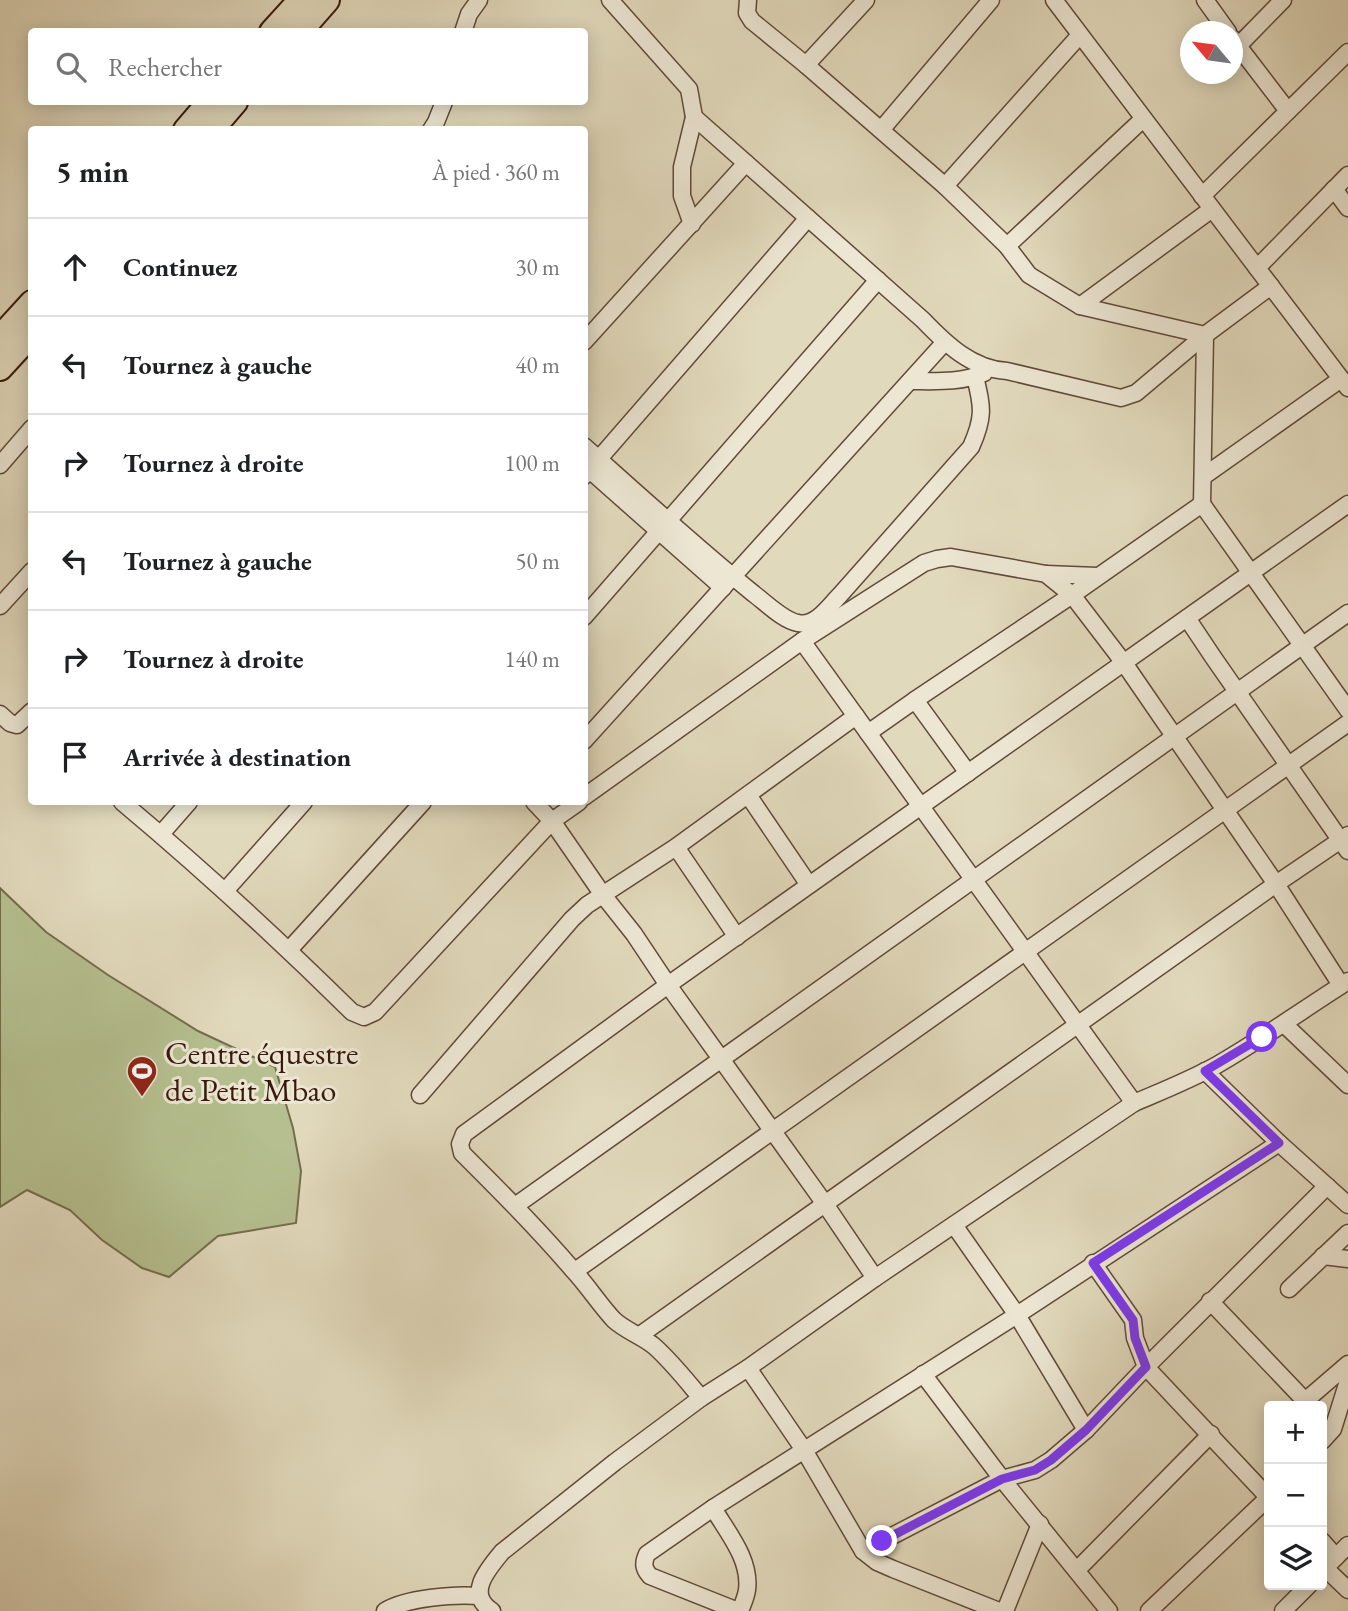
<!DOCTYPE html>
<html lang="fr">
<meta charset="utf-8">
<style>
body{margin:0;font-family:"EB Garamond",serif;background:#f6f6f6;color:#202124}
.controls{position:absolute;right:21px;bottom:21px;display:grid;overflow:hidden;border-radius:7px;box-shadow:0 4px 18px #0003}
.controls button{width:63px;height:63px;display:grid;place-items:center;padding:0;border:0;border-bottom:2px solid #e0e0e0;background:#fff;color:#202124;font:35px sans-serif}
.compass{position:absolute;left:1180px;top:21px;width:63px;height:63px;border-radius:50%;background:#fff;box-shadow:0 4px 18px #0003;rotate:299deg}
.stop{position:absolute;width:21px;height:21px;margin:-16px;border:5px solid #7c3aed;border-radius:50%;background:#fff}
.stop.end{background:#7c3aed;border-color:#fff;box-shadow:0 2px 7px #0008}
.list{margin:0;padding:0;list-style:none}
h2{display:flex;justify-content:space-between;align-items:center;height:91px;margin:0;padding:0 28px;font-size:30px}
h2 small{font-size:23px;font-weight:400;color:#757577}
.list li{display:grid;grid-template-columns:46px 1fr auto;gap:21px;align-items:center;box-sizing:border-box;height:98px;padding:0 28px;border-top:2px solid #e0e0e0}
.list b{display:block;font-size:26px;white-space:nowrap}
.list em{font-size:23px;font-style:normal;color:#757577}
.icon{flex:none;width:38px;height:38px;fill:none;stroke:currentColor;stroke-width:2;stroke-linecap:round;stroke-linejoin:round}
.map{position:relative;flex:none;width:1348px;height:1611px;overflow:hidden}
.search{position:absolute;background:#fff;box-shadow:0 4px 18px #0003;left:28px;top:28px;width:560px;height:77px;display:flex;align-items:center;gap:18px;box-sizing:border-box;padding:0 24px;border-radius:7px;color:#757577;font-size:26px}
.panel{position:absolute;background:#fff;box-shadow:0 4px 18px #0003;left:28px;top:126px;width:560px;height:679px;border-radius:7px}
.map>svg:first-child{display:block}
.green{fill:#b5bf8f;stroke:#766c4e;stroke-width:2}
.lines{fill:none;stroke-linecap:round;stroke-linejoin:round}
.minor-casing{stroke:#624939;stroke-width:19}
.highway-casing{stroke:#38190d;stroke-width:28}
.minor{stroke:#ece6d3;stroke-width:16}
.highway{stroke:#e1d9bc;stroke-width:24}
.route{stroke:#7c3aed;stroke-width:9}
.labels{text-anchor:middle;dominant-baseline:central;stroke-width:6;stroke-linejoin:round;paint-order:stroke}
.poi-label{font-size:32px;fill:#38190d;stroke:#ece6d3;text-anchor:start}
</style>
<div class="map">
<svg width="1348" height="1611" viewBox="0 0 1348 1611">
<rect width="100%" height="100%" fill="#e1d9bc"/>
<filter id="stains"><feTurbulence type="fractalNoise" baseFrequency=".00286" numOctaves="4"/><feColorMatrix values="0 0 0 0 .2 0 0 0 0 .09 0 0 0 0 .02 0 0 0 .5 -.17"/></filter>
<radialGradient id="worn" r=".72"><stop offset=".6" stop-color="#630" stop-opacity="0"/><stop offset="1" stop-color="#630" stop-opacity=".3"/></radialGradient>
<path class="green" d="M0,888l46,44 62,43 90,56 77,36 18,61 8,43 -5,52 -78,13 -49,41 -27,-9 -40,-28 -32,-30 -43,-20 -27,17z"/>
<g class="lines">
<g class="minor-casing">
<g id="minor">
<path d="M610,0l79,89 5,28 -12,50v29l10,28"/>
<path d="M748,0l-1,13 5,8 54,44 139,121 62,60"/>
<path d="M1054,0l294,388"/>
<path d="M1205,0l23,32"/>
<path d="M463,32l6,-18 10,-14"/>
<path d="M1232,38l56,73"/>
<path d="M1238,46l45,-46"/>
<path d="M806,65l60,-65"/>
<path d="M694,117l229,203c23,24 49,49 84,51l114,27 15,-5 69,-58 66,-49"/>
<path d="M1143,119l-136,127 22,29 51,31 125,29"/>
<path d="M431,130l5,-8 8,-20"/>
<path d="M881,130l110,-130"/>
<path d="M945,186l135,-151"/>
<path d="M1334,189l14,19"/>
<path d="M1202,196l146,-144"/>
<path d="M1257,268l91,-93"/>
<path d="M1080,306l132,-97"/>
<path d="M584,342l162,-179"/>
<path d="M910,381c25,0 51,2 74,-8"/>
<path d="M584,446c56,50 112,101 170,148 12,9 30,27 44,29 18,4 31,-17 42,-28l131,-148c13,-29 12,-40 4,-70"/>
<path d="M0,465l32,-37"/>
<path d="M584,465l139,123"/>
<path d="M584,476l224,-258"/>
<path d="M1204,476l137,-97"/>
<path d="M1202,504l146,206"/>
<path d="M1046,574l51,2"/>
<path d="M0,606l32,-35"/>
<path d="M584,617l294,-337"/>
<path d="M1187,618l26,39 135,194"/>
<path d="M802,641l332,462"/>
<path d="M915,700l53,73"/>
<path d="M0,714l10,9 7,2 15,-14"/>
<path d="M868,733l47,-33 157,-105 130,-91 3,-169"/>
<path d="M584,741l360,-398"/>
<path d="M748,795l61,90"/>
<path d="M584,797l218,-156 122,-78 13,-4 14,-2 95,17 26,21 52,68 101,147 51,74 65,101"/>
<path d="M122,802c80,67 156,137 230,210l12,5 11,-5 177,-191 27,-19"/>
<path d="M534,802l18,19 51,74 31,39 34,51 157,219 50,74"/>
<path d="M161,834l28,-32"/>
<path d="M676,847l61,90"/>
<path d="M225,891l79,-89"/>
<path d="M289,950l134,-148"/>
<path d="M1284,1024l64,61"/>
<path d="M1205,1071l74,72 69,62"/>
<path d="M420,1095l152,-176 15,-14 89,-58 180,-131"/>
<path d="M515,1206l833,-593"/>
<path d="M954,1225l63,90 69,115"/>
<path d="M1323,1256l25,3"/>
<path d="M1093,1263l40,57 2,18 11,29 123,131"/>
<path d="M575,1271l773,-548"/>
<path d="M1289,1289l59,-56"/>
<path d="M1210,1301l100,105"/>
<path d="M640,1335l636,-451 72,-49"/>
<path d="M748,1368l56,82 59,101 14,11 16,7 106,42"/>
<path d="M923,1374l79,105 107,132"/>
<path d="M701,1398c-15,-18 -29,-36 -47,-52 -12,-10 -28,-15 -40,-26 -15,-16 -26,-34 -41,-50 -35,-41 -73,-79 -111,-117l-2,-9 4,-10 204,-149 680,-481"/>
<path d="M1305,1401l43,-37"/>
<path d="M1322,1441l11,-12 15,-48"/>
<path d="M713,1508c15,25 38,52 34,82 -1,7 -4,14 -7,21"/>
<path d="M1322,1541l14,16"/>
<path d="M863,1551l139,-72 33,-9 16,-10 35,-30 60,-63 181,-181"/>
<path d="M1325,1568l23,22"/>
<path d="M1077,1570l134,-136"/>
<path d="M1322,1571l26,-26"/>
<path d="M385,1611c20,-13 70,-17 94,-15"/>
<path d="M492,1611c-26,-17 -5,-41 10,-59l113,-90 86,-64 47,-30 127,-90 259,-175c28,-12 56,-23 83,-38 45,-26 87,-56 131,-84"/>
<path d="M738,1611l-88,-35c-7,-8 -7,-13 -3,-22l66,-46 304,-193 262,-172"/>
<path d="M1005,1611l35,-87"/>
<path d="M1149,1611l120,-114"/>
<path d="M1283,1611l26,-26"/>
</g>
</g>
<g class="highway-casing">
<g id="highway">
<path d="M272,32l29,-32"/>
<path d="M299,32l28,-32"/>
<path d="M186,130l24,-28"/>
<path d="M211,130l24,-28"/>
<path d="M0,338l32,-35"/>
<path d="M0,368l32,-35"/>
</g>
</g>
<use href="#minor" class="minor"/>
<use href="#highway" class="highway"/>
</g>
<g class="lines">
<path class="route" d="M882,1541l120,-62 33,-9 16,-10 35,-30 60,-63 -11,-29 -2,-18 -40,-57 186,-120 -74,-72 57,-34"/>
</g>
<defs>
<g id="stadium-pin" transform="scale(1.575)"><path d="M0 17L-7.5 6A9.5 9.5 0 1 1 7.5 6Z" fill="#8f2418" stroke="#ece6d3"/><path d="M0-5a6.5 5 0 1 0 0 10a6.5 5 0 1 0 0-10ZM-3.5-1.8h7v3.6h-7Z" fill="#fff"/></g>
</defs>
<g fill-rule="evenodd">
<use href="#stadium-pin" x="142" y="1071"/>
</g>
<g class="labels">
<g class="poi-label">
<text x="165" y="1053">Centre équestre<tspan x="165" dy="37">de Petit Mbao</tspan></text>
</g>
</g>
<rect width="100%" height="100%" filter="url(#stains)"/>
<rect width="100%" height="100%" fill="url(#worn)"/>
</svg>
<div class="controls">
<button>+</button>
<button>−</button>
<button><svg class="icon" aria-label="layers" viewBox="0 0 24 24"><path d="M12 4l9 5-9 5-9-5zM3 14l9 5 9-5"/></svg></button>
</div>
<svg class="compass" viewBox="-18 -18 36 36"><path d="M0-13l5 13h-10z" fill="#e53935"/><path d="M0 13l5-13h-10z" fill="#757577"/></svg>
<div class="stop" style="left:1262px;top:1037px"></div>
<div class="stop end" style="left:882px;top:1541px"></div>
<div class="search"><svg class="icon" aria-label="search" viewBox="0 0 24 24"><circle cx="10" cy="10" r="6"/><path d="M15 15l6 6"/></svg>Rechercher</div>
<section class="panel">
<h2>5 min<small>À pied · 360 m</small></h2>
<ul class="list">
<li><svg class="icon" aria-label="ahead" viewBox="0 0 24 24"><path d="M12 20V5M6 11l6-6 6 6"/></svg><div><b>Continuez</b></div><em>30 m</em></li>
<li><svg class="icon" aria-label="left" viewBox="0 0 24 24"><path d="M17 20v-9H6M10 6l-5 5 5 5"/></svg><div><b>Tournez à gauche</b></div><em>40 m</em></li>
<li><svg class="icon" aria-label="right" viewBox="0 0 24 24"><path d="M7 20v-9h11M14 6l5 5-5 5"/></svg><div><b>Tournez à droite</b></div><em>100 m</em></li>
<li><svg class="icon" aria-label="left" viewBox="0 0 24 24"><path d="M17 20v-9H6M10 6l-5 5 5 5"/></svg><div><b>Tournez à gauche</b></div><em>50 m</em></li>
<li><svg class="icon" aria-label="right" viewBox="0 0 24 24"><path d="M7 20v-9h11M14 6l5 5-5 5"/></svg><div><b>Tournez à droite</b></div><em>140 m</em></li>
<li><svg class="icon" aria-label="arrive" viewBox="0 0 24 24"><path d="M6 21V4h12l-3 4 3 4H6"/></svg><div><b>Arrivée à destination</b></div></li>
</ul>
</section>
</div>
